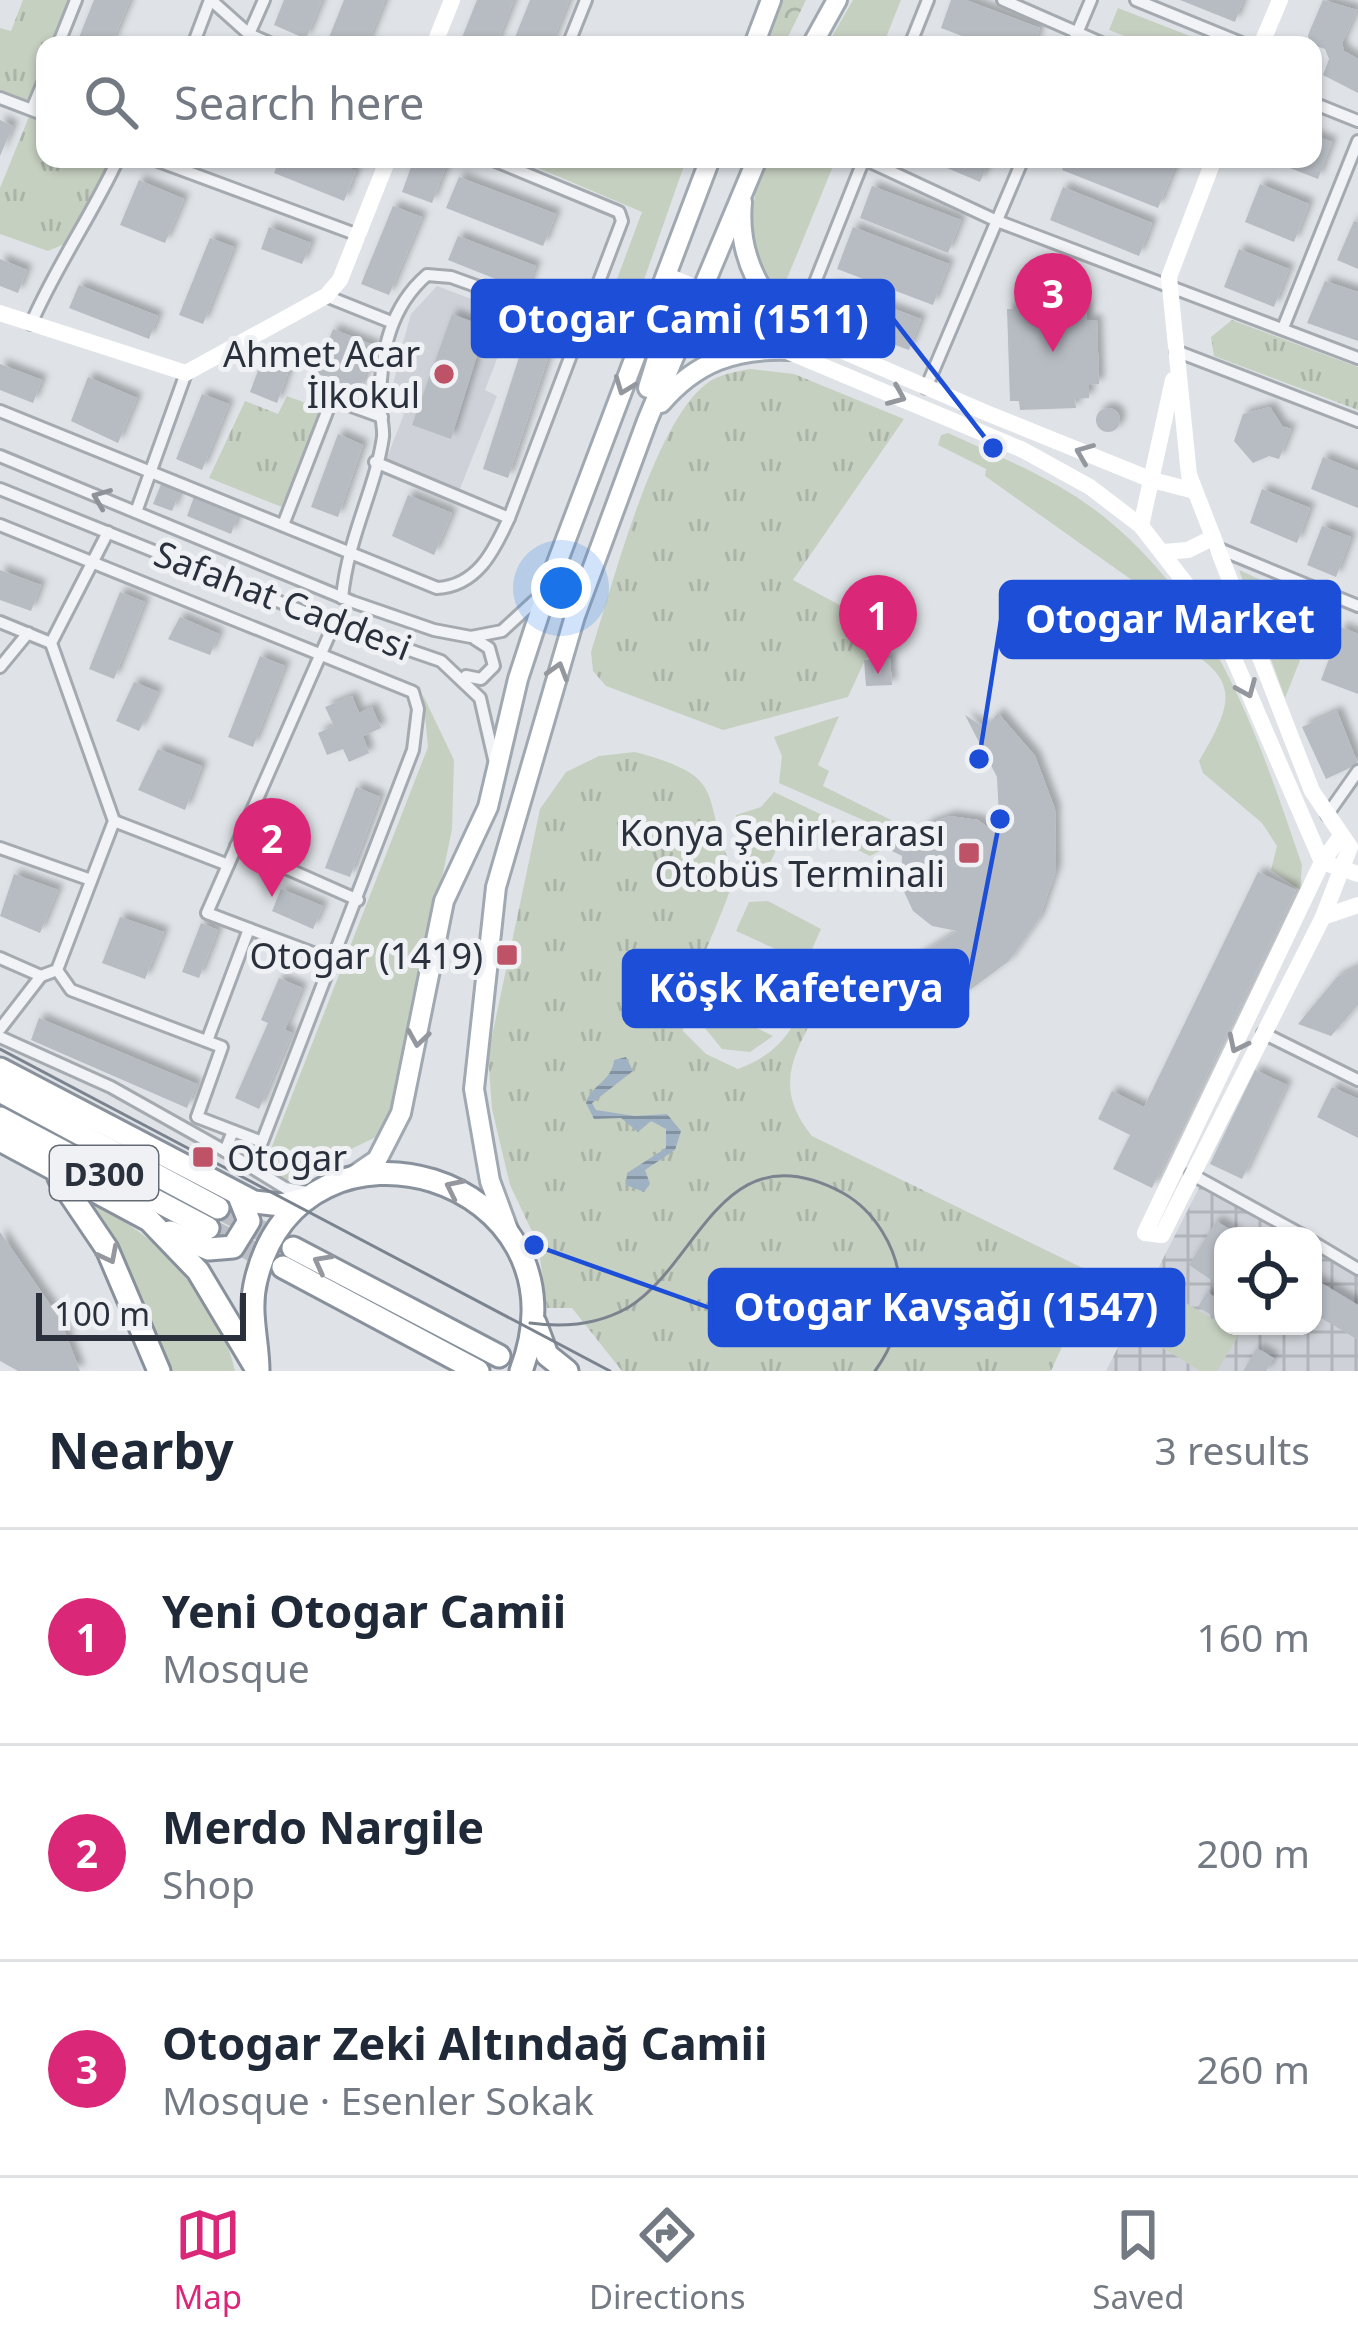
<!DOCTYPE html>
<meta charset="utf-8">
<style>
body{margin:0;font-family:"Noto Sans",sans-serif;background:#f6f6f7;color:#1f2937}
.controls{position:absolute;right:36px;bottom:36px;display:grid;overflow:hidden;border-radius:24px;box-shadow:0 3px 9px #0004}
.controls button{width:108px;height:108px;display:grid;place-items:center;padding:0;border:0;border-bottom:3px solid #e0e1e3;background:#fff;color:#1f2937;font:60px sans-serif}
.scale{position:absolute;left:36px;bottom:30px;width:210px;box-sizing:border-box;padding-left:12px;border:6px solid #2a313c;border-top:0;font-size:33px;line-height:42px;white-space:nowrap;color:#2a313c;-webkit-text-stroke:9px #eff1f5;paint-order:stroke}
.you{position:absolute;left:561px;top:588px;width:42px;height:42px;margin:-30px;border:9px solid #fff;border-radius:50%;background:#1a73e8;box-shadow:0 0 0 18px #1a73e833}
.badge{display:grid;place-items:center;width:78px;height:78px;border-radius:50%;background:#db2777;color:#fff;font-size:39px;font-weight:700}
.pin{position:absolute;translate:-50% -99px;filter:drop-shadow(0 3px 6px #0008)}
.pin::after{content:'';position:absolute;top:63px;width:42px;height:36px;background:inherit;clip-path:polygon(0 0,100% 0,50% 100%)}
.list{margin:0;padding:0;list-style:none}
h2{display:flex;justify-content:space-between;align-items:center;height:156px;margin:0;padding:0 48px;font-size:51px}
h2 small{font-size:39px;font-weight:400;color:#747a83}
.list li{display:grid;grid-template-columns:78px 1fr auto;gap:36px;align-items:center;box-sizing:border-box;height:216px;padding:0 48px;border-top:3px solid #e0e1e3}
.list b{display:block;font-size:45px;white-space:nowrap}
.list p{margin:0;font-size:39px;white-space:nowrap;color:#747a83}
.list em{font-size:39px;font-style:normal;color:#747a83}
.icon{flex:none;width:66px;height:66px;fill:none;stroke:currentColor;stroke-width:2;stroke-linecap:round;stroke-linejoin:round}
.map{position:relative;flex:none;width:1358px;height:1371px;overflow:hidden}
.search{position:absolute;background:#fff;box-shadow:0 3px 9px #0004;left:36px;right:36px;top:36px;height:132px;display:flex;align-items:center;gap:30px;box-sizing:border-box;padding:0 42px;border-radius:24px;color:#747a83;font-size:45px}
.sheet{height:804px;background:#fff}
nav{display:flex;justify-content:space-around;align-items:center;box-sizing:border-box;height:168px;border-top:3px solid #e0e1e3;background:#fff;font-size:33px;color:#747a83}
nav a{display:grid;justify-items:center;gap:6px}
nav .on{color:#db2777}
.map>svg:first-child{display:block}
.built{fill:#ced2d8}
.industrial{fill:url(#industrial-grid)}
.green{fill:#c6d0c1}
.forest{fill:url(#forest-crowns)}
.park{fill:url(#park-tufts)}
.water{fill:url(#water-rules)}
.building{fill:#b7bcc3;filter:url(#shadow)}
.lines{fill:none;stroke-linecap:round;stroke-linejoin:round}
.highway-tunnel{stroke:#bbbfc5;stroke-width:21;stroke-dasharray:21 10;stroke-linecap:butt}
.street-casing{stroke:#a5aab0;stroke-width:16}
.primary-casing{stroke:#a0a8b1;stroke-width:24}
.highway-casing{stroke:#88919c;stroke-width:27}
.street{stroke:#f2f3f6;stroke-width:10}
.secondary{stroke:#fff;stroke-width:16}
.primary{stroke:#fff;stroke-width:18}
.highway{stroke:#fff;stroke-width:21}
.tram{stroke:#7b838e;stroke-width:3}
.oneway{stroke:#94989e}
.oneway2{stroke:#8e9299}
.poi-dot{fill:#be5267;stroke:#eff1f5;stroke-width:4.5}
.labels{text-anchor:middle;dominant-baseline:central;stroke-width:10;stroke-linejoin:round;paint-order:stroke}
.shield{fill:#eff1f5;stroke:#656b74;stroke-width:3}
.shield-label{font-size:33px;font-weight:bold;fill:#2a313c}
.poi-label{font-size:36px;fill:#2a313c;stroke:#eff1f5;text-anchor:end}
.street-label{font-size:36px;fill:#2a313c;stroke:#eff1f5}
.leader{fill:none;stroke:#1d4ed8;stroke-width:4.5}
.callout-dot{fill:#1d4ed8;stroke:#eff1f5;stroke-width:4.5}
.callout{fill:#1d4ed8;stroke:#1d4ed8;stroke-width:4.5}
.callout-label{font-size:39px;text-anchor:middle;font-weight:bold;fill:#fff}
</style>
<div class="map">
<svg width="1358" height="1371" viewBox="0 0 1358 1371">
<defs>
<pattern id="industrial-grid" width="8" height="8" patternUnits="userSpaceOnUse" patternTransform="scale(3)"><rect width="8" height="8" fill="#ced2d8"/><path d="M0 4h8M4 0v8" fill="none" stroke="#b1b5ba"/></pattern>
<pattern id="forest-crowns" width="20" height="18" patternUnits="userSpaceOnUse" patternTransform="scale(3)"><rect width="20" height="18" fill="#c6d0c1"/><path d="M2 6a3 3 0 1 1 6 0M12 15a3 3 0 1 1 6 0" fill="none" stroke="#aab3a7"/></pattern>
<pattern id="park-tufts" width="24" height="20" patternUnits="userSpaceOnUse" patternTransform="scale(3)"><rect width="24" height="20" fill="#c6d0c1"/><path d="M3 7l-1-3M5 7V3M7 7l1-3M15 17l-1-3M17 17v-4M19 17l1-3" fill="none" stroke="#aab3a7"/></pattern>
<pattern id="water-rules" width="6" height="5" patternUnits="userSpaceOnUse" patternTransform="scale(3)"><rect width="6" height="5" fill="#9eb2c3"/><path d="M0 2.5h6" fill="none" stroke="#8191a0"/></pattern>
<filter id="shadow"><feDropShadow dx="5.5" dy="-5.5" stdDeviation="3" flood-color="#0004"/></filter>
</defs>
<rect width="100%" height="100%" fill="#dfe3e7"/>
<path class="built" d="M437,286l77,29 -29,75 12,6 -38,95 -73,-31 18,-46 -16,-7 14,-61 9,-32z"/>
<path class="industrial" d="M1200,1186l91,50h-68v90h90v-77l45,27v95h-252z"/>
<g class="green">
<path d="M853,0h48l-18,45h-56z"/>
<path d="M1118,8l95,37h-65l-39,-15z"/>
<path d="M540,159l146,1 -60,171 -25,-9 41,-110 -106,-45z"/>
<path d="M766,159h70l-59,144c-30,-48 -32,-90 -11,-144z"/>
<path d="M948,433c57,26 120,51 167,93 104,90 144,213 187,339l-2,25 -29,-20 6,-24 -15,-23 -59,-50 -4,-12c40,-67 38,-83 -29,-123l14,-21 -199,-141 1,-7 -48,-24 3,-10z"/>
<path d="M1239,570l82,37 -36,91z"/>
<path d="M423,695l31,65 -2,69 -57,279 -15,27 -96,47 -22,-10 166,-425z"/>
<path d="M839,716l-21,49 11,6 -6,15 68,34 -3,11 -109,-48 3,-27 -8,-19z"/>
<path d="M774,792l103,49 3,10 -10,5 -65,-32 -6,12 -14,-5 -24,51 -18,-32 -7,-35 25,-8z"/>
<path d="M768,901l53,28 -15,34 -70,-32 13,-29z"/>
<path d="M704,1002l69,34 -23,16 -28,-3 -18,-22z"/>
<path d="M89,1201c70,36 128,91 146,170h-63l-49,-112z"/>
<path d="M1168,1292l71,43 -22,36h-17l-58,-36z"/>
</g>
<path class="forest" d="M776,0h30l-22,45h-23z"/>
<g class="park">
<path d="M23,0h47l-18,45h-7v17l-16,40 -29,-11v-63l11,3z"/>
<path d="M32,109l13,7v43h66l-35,80 -28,12 -48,-17v-46z"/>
<path d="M1232,320l126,47v43l-144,-54 -3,-19z"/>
<path d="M750,369l44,5 110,45 -111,161 97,52 -25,28 -17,37 -125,33 -117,-44 -13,-15 -2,-19c21,-65 62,-227 115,-268 13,-10 29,-12 44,-15z"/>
<path d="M287,396l35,13 -40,98 -73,-29 36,-77 33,13z"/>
<path d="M635,752c101,27 61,44 100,122 -15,54 -47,101 -52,157l23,23 32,15c44,-17 54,-39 74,-80l16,1c-27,55 -61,91 -16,146l283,138 -44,97h-429l-50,-63h-25l-9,-64 -28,-59 -18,-76 -4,-54 52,-246 26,-37 33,-16z"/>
</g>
<path class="water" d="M626,1057l7,14 -41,32 4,7 39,6 32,-2 14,17 -6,19 -30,20 5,14 -6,8 -18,-7 1,-12 39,-25v-19l-15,-8 -13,11 -17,-14 -27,1 -8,-16c5,-18 26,-22 28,-43z"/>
<g class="building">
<path d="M94,0h36l-19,45h-35z"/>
<path d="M284,0h38l-16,39 -32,-14z"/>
<path d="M344,0h41l-18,45h-41z"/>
<path d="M477,0h37l-18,45h-37z"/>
<path d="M530,0h39l-18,45h-39z"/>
<path d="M951,0h15l74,28 -6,17h-49l-44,-17z"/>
<path d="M1180,0h63l-8,22z"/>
<path d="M1323,0l34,10 -15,33 2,8 14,8v34l-35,-18 6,-16 -4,-10 -15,-5 -2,-9z"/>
<path d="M0,120l13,6 -13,30z"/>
<path d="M1313,135l19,7 -14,37 -51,-20h46z"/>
<path d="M280,159h48l28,12 -12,30 -70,-28z"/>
<path d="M414,159l34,2 -16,42 -30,-11z"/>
<path d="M926,159h64l-10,23z"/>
<path d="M1066,159h112l-20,49 -96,-38z"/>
<path d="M459,177l97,37 -13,32 -97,-38z"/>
<path d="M139,180l45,19 -19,44 -45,-18z"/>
<path d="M1260,184l49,20 -15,38 -49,-20z"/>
<path d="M872,186l89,34 -13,33 -88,-35z"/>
<path d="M1063,187l89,36 -13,33 -89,-36z"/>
<path d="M393,206l29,11 -33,78 -28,-11z"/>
<path d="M1354,221l4,1v47l-21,-9z"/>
<path d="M269,227l42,16 -9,21 -41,-15z"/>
<path d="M853,227l96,37 -16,41 -96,-36z"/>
<path d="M458,236l78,30 -10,25 -78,-31z"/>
<path d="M210,238l24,9 -31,77 -24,-9z"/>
<path d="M1239,249l50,20 -15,38 -50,-20z"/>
<path d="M0,259l27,11 -9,23 -18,-7z"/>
<path d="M1325,281l33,11v49l-51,-18z"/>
<path d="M79,285l79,31 -9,23 -80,-31z"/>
<path d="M833,286l88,33 -12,31 -89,-32z"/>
<path d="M1072,298l1,9 13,-1 1,14h10l2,64 -10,1v13l-14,1 1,9 -56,2 -1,-9h-9l-3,-92h9v-10z"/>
<path d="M452,314l34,13 -35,112 -39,-14z"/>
<path d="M532,317l26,11 -50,150 -25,-9z"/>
<path d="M333,329l43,17 -17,45 -43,-18z"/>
<path d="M262,360l27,10 -12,33 -27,-11z"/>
<path d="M0,364l42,16 -9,23 -33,-13z"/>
<path d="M88,377l49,21 -19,45 -47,-22z"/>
<path d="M202,394l27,10 -27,66 -26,-11z"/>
<path d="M1270,407l12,19 9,3 -12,30 -10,-3 -16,7 -19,-22 9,-27z"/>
<circle cx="1108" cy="420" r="12"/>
<path d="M338,434l25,11 -25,72 -27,-10z"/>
<path d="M1323,457l35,14v37l-47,-19z"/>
<path d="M162,482l19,7 -9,22 -19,-7z"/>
<path d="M1262,489l48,19 -13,35 -47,-20z"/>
<path d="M408,495l44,18 -18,42 -42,-19z"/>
<path d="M194,497l44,18 -7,19 -44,-18z"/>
<path d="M1322,526l29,11 -15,40 -29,-12z"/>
<path d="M0,570l41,15 -10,26 -31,-11z"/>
<path d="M120,592l25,10 -31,77 -25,-10z"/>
<path d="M180,617l39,17 -9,21 -42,-16z"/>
<path d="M1341,627l17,7v60l-37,-14z"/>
<path d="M260,656l25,10 -32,81 -25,-10z"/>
<path d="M890,658l2,27 -26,1 -2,-26z"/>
<path d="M134,682l24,10 -19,39 -23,-10z"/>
<path d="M352,696l7,17 13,-6 9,21 -18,8 6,17 -20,9 -6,-13 -16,6 -9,-22 16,-7 -9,-19z"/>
<path d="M1337,711l21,53 -32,15 -24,-52z"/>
<path d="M998,713l37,43 20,53 1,61 -17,49 -30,42 -42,31 -54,17 -56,-2 4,-18 -26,-9 60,-9 62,-40 -25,-5 -19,-15 -12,-26 1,-29 -10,-5 6,-13 10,5 20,-19 22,-8 28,4 22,16 -3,-59 -32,-62 20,13z"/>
<path d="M158,749l44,17 -17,44 -47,-20z"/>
<path d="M356,787l24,10 -30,80 -25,-9z"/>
<path d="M1258,872l38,18 -144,298 -39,-19 17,-34 -32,-16 14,-28 32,16z"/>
<path d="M14,874l44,16 -18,43 -40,-17z"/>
<path d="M281,889l42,17 -10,23 -41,-18z"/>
<path d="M120,917l44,15 -19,47 -43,-16z"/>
<path d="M201,923l17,7 -19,48 -17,-6z"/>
<path d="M1358,967v38l-27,31 -33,-12 39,-47z"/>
<path d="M279,978l23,10 -17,42 7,3 -33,76 -24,-11 33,-75 -7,-3z"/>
<path d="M39,1018l158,66 -10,24 -156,-68z"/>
<path d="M1255,1070l32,15 -45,94 -32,-15z"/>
<path d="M1332,1087l26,12v39l-41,-21z"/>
<path d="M1216,1221l25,15h-18l-5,31 5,21 -34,-23z"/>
<path d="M0,1232l60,87 20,52h-62l-18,-10z"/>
<path d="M1313,1278l45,27v35l-45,-27z"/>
<path d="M1207,1292l16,10v20l-25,-15z"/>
<path d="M1257,1348l17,10 -8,13h-23z"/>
</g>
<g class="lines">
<g class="highway-tunnel">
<path d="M218,1208l70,37"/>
<path d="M208,1228l74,39"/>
</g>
<g class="street-casing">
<g id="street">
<path d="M211,0l38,34 25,11"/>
<path d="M1003,0l103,45"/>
<path d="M1136,0l110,45"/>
<path d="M249,34l15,-34"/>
<path d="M58,45l18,-45"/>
<path d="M193,45l17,-45"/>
<path d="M568,45l18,-45"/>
<path d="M910,45l18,-45"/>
<path d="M1072,45l19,-45"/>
<path d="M0,98l45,17"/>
<path d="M1313,103l45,18"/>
<path d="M32,109l13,-31"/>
<path d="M153,159l205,76"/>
<path d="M864,159l133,62 361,137"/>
<path d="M326,296l65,26"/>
<path d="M31,324c25,-58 60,-107 87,-165"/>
<path d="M1283,328l75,-187"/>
<path d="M796,330l68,-171"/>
<path d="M1176,351l182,70"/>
<path d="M926,388l97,-229"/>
<path d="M0,411l437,177c40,-2 57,-37 72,-70l113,-297 -3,-9 -128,-53"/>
<path d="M0,456l353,146 81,28 37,7 31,-6 38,-35"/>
<path d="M375,462l134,56"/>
<path d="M0,489l334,135 107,37 39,37 14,61"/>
<path d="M136,512l50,-139"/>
<path d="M0,525l413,167 5,17 -5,41 -151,392 -65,-25 25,-70 -151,-57 -14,-20"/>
<path d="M283,525l49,-126 50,18"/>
<path d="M1217,548l141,58"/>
<path d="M342,598c6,-62 33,-107 41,-161 1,-12 -4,-25 -3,-37 1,-48 10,-93 47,-125l24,2 61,22"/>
<path d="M0,622l51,21"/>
<path d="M334,624l-127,289 127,48"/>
<path d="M0,667l28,-34"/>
<path d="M466,676l15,3 13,-13 -5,-18 -14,-9"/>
<path d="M1327,815l31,-44"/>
<path d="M114,821l114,44"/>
<path d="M236,846l122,54"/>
<path d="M0,848l91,32"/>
<path d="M0,958l41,18"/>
<path d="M0,1029l41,-53 16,-6 57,-149 -63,-178 57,-111"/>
<path d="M1263,1033l95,47"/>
<path d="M0,1037l111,50 114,64 8,-20"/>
<path d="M207,1041l42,-112"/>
<path d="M225,1151l60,37 22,4"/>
<path d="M1191,1174l113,62"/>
<path d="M1313,1242l45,27"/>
</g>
</g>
<g class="primary-casing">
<g id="primary">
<path d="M754,45l17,-45"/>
<path d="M812,45l25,-45"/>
<path d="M742,202c-5,53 17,94 54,128"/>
<path d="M641,343l12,-2 7,8 -12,39"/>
<path d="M661,403c35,-41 74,-55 128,-53"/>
<path d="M349,1179l28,-19 24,-47 43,-212 44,-94 30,-128 31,-95 161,-425"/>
<path d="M510,1235l-20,-54 -16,-92 22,-202 79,-271 72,-195 110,-262"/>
</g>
</g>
<g class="highway-casing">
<g id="highway">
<path d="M0,1069l254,133 27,3 25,-6"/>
<path d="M0,1091l218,117"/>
<path d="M0,1118l208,110"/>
<path d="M0,1140l149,80 49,51 58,97"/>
<path d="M59,1178l48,71 52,122"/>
<path d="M170,1232l39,17 24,-2 16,-26 -10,-25"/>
<path d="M293,1248l206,108"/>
<path d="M283,1267l195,104"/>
<path d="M535,1323l12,32 20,16"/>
<path d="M258,1371c0,-31 -10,-59 -2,-91 45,-190 339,-105 265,91"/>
</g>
</g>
<use href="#street" class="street"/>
<g class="secondary">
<path d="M434,45l18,-45"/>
<path d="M1261,45l19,-45"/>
<path d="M666,275l323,139 163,66 43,11"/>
<path d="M658,297l365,153 67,37 51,39 80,103 101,233 -177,371 17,2 161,-318 27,-70 -38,-56 -123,-316 -20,-198 45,-118"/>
<path d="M0,313l186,60 140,-77 14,-16 48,-121"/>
<path d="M1141,526l32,-146"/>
<path d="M1163,552l25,-2 24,-12"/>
<path d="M1341,836l-19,26 36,12"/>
<path d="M1323,917l35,-12"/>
</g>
<use href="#primary" class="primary"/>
<use href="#highway" class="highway"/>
<g class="tram">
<path d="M0,1049l610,322"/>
<path d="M530,1323c35,5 68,2 99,-16 71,-44 93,-179 214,-114 32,18 54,55 57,91 3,32 -6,61 -25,87"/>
</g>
</g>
<defs><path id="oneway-chevron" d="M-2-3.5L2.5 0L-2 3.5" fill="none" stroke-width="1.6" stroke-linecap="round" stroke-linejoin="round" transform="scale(3)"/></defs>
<g class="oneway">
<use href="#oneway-chevron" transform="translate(624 386) rotate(111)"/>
<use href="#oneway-chevron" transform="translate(897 396) rotate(23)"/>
<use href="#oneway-chevron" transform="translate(1084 453) rotate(-158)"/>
<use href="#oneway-chevron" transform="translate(558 671) rotate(-73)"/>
<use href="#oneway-chevron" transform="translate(1247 689) rotate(67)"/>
<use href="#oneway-chevron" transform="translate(418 1038) rotate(99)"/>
<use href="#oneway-chevron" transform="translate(1237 1044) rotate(116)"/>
<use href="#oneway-chevron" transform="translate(454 1188) rotate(-154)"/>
<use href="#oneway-chevron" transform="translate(109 1255) rotate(63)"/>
<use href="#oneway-chevron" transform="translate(322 1263) rotate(-152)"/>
</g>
<use class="oneway2" href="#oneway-chevron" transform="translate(101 498) rotate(-158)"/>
<g class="poi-dot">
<circle cx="444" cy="374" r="12"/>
<rect x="957" y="841" width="24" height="24" rx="6"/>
<rect x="495" y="943" width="24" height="24" rx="6"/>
<rect x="191" y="1145" width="24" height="24" rx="6"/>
</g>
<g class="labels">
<rect class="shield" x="50" y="1146" width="108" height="54" rx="9"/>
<g class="shield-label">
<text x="104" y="1173">D300</text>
</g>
<g class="poi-label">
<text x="420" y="353">Ahmet Acar<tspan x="420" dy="41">İlkokul</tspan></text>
<text x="945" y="832">Konya Şehirlerarası<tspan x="945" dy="41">Otobüs Terminali</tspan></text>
<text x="483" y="955">Otogar (1419)</text>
<text x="227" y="1157" text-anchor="start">Otogar</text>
</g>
<g class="street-label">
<text transform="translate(283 600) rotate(21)">Safahat Caddesi</text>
</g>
</g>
<path class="leader" d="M993 448L893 319M979 759L1001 620M1000 819L967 988M534 1245L710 1308"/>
<g class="callout-dot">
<circle cx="993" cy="448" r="12"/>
<circle cx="979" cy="759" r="12"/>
<circle cx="1000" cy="819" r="12"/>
<circle cx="534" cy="1245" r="12"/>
</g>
<g class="callout">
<rect x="473" y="281" width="420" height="75" rx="12"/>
<rect x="1001" y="582" width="338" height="75" rx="12"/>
<rect x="624" y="951" width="343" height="75" rx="12"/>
<rect x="710" y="1270" width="473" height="75" rx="12"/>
</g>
<g class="callout-label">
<text x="683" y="333">Otogar Cami (1511)</text>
<text x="1170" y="633">Otogar Market</text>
<text x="796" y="1002">Köşk Kafeterya</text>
<text x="946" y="1321">Otogar Kavşağı (1547)</text>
</g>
</svg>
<div class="controls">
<button><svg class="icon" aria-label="locate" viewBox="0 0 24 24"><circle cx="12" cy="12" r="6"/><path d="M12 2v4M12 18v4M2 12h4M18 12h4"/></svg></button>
</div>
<div class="scale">100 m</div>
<div class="you"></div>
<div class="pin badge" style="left:878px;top:674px">1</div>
<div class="pin badge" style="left:272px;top:897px">2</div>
<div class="pin badge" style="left:1053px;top:352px">3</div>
<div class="search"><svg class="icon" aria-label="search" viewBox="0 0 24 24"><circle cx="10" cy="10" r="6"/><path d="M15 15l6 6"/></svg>Search here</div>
</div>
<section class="sheet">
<h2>Nearby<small>3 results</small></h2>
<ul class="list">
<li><span class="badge">1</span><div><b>Yeni Otogar Camii</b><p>Mosque</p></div><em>160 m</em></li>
<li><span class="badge">2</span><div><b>Merdo Nargile</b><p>Shop</p></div><em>200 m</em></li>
<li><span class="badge">3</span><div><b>Otogar Zeki Altındağ Camii</b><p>Mosque · Esenler Sokak</p></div><em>260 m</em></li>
</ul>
</section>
<nav>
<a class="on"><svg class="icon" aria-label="map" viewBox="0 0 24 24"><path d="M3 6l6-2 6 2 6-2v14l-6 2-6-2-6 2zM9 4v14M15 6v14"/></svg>Map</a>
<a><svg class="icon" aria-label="directions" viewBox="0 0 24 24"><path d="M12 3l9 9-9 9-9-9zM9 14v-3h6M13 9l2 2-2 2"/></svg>Directions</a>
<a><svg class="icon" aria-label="saved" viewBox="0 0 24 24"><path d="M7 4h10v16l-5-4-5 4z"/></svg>Saved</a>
</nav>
